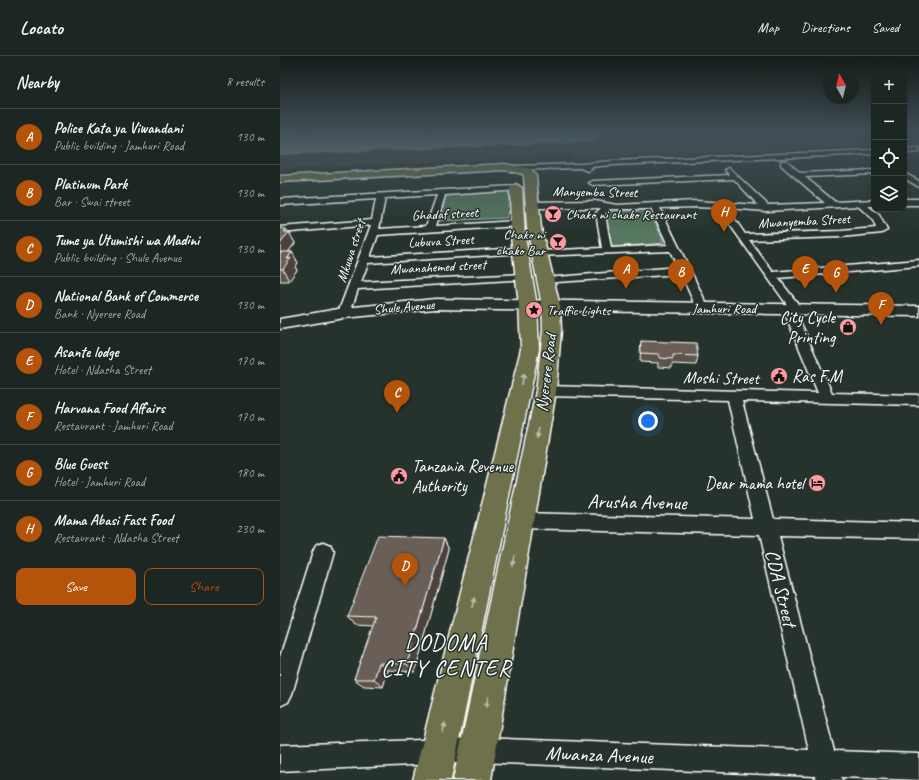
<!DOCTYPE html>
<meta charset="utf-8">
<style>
body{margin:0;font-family:Caveat,sans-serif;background:#252e2a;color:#f1f3f6}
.controls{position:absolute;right:12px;top:12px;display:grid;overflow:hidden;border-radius:8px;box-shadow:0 4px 16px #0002}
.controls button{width:36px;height:36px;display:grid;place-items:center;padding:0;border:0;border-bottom:1px solid #3a4340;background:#1c2622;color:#f1f3f6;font:20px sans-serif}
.compass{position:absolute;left:543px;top:12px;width:36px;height:36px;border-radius:50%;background:#1c2622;box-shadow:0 4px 16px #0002;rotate:352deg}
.you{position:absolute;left:368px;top:365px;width:14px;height:14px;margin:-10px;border:3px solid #fff;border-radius:50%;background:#1a73e8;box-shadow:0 0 0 6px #1a73e833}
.badge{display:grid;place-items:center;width:26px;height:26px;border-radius:50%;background:#b45309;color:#fff;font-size:13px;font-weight:700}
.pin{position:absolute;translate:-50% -33px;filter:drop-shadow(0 1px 2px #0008)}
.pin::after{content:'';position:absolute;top:21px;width:14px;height:12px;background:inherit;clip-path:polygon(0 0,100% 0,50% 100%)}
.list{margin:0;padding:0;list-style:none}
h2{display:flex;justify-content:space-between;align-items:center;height:52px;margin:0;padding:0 16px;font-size:17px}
h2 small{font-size:13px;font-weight:400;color:#a0a5a5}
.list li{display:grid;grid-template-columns:26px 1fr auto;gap:12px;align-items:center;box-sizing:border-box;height:56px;padding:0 16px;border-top:1px solid #3a4340}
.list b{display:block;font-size:15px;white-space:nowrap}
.list p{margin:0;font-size:13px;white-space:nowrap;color:#a0a5a5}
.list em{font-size:13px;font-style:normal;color:#a0a5a5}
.actions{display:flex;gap:8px;padding:12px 16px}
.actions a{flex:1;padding:9px 0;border:1px solid #b45309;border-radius:8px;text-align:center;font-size:14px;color:#b45309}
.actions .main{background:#b45309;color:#fff}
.icon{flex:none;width:22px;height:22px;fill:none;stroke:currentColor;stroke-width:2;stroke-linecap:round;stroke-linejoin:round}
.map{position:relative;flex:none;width:639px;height:724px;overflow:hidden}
header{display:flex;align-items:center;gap:24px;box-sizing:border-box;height:56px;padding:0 20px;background:#1c2622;border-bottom:1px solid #3a4340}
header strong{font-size:19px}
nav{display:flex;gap:22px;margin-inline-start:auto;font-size:14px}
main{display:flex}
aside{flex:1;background:#1c2622}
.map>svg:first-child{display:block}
.built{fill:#3b4039}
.green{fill:#54765f;stroke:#aabaaf}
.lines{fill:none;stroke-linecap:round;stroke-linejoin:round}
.runway{fill:#929996;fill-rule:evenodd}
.street-casing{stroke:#fff;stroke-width:3}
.secondary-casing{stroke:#fff;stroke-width:3}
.highway-casing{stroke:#fff;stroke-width:3}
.street{fill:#26332d;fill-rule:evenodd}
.secondary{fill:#26332d;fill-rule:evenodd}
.highway{fill:#6e714b;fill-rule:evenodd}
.wall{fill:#5c524a;stroke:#fff}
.shaded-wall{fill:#4b423c;stroke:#fff}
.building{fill:#6b5f56;stroke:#fff}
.oneway{fill:#bebfae}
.labels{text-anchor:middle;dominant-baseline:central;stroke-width:3;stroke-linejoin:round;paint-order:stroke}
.far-street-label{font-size:14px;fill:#fff;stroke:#26332d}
.far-poi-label{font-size:14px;fill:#fff;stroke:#26332d;text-anchor:start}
.poi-label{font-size:17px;fill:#fff;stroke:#26332d;text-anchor:end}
.street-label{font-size:17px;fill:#fff;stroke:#26332d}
.near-street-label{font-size:20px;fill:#fff;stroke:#26332d}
.near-quarter-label{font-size:23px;letter-spacing:1px;fill:#fff;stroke:#26332d}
</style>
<header>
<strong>Locato</strong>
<nav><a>Map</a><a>Directions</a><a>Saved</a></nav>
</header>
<main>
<aside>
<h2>Nearby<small>8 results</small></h2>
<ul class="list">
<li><span class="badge">A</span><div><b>Police Kata ya Viwandani</b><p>Public building · Jamhuri Road</p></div><em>130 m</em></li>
<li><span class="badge">B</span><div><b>Platinum Park</b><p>Bar · Swai street</p></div><em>130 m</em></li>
<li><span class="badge">C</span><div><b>Tume ya Utumishi wa Madini</b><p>Public building · Shule Avenue</p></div><em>130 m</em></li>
<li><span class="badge">D</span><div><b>National Bank of Commerce</b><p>Bank · Nyerere Road</p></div><em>130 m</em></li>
<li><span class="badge">E</span><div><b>Asante lodge</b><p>Hotel · Ndasha Street</p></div><em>170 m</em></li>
<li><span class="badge">F</span><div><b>Harvana Food Affairs</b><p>Restaurant · Jamhuri Road</p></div><em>170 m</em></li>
<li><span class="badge">G</span><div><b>Blue Guest</b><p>Hotel · Jamhuri Road</p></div><em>180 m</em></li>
<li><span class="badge">H</span><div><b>Mama Abasi Fast Food</b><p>Restaurant · Ndasha Street</p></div><em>230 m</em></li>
</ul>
<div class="actions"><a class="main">Save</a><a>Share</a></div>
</aside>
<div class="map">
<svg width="639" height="724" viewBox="0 0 639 724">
<rect width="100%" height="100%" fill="#26332d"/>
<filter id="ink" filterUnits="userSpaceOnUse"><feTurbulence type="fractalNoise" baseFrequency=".025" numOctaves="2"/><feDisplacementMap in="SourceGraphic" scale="8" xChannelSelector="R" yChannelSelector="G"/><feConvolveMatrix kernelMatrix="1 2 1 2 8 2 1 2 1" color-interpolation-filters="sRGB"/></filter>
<g filter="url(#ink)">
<g class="built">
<path d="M0,76h594v14l-303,13 -1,-3 -290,13z"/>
<path d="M624,76h15v12l-15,1z"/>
</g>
<g class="green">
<path d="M229,135l-2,27 -68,3 8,-27z"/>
<path d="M366,154l7,7 11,26 -53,4 -9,-27 2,-9z"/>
</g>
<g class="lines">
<path class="runway" d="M0,76h321l-6,8 -13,3 -302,12z"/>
<g class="street-casing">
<g id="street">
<path d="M639,92v4l-15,1v-4z"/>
<path d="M594,94v4l-262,11 -22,2 2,2 -4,2 -8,-3 -66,2 -4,-2 4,-2 67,-2 31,-3z"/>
<path d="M501,105h6l13,12 74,-3v4l-69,3 30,25 39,-2v6h-6l11,9 8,15 -5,3 -41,4 -92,3 24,32 146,-12v6l-141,12 24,31 -6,3 36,81 87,2v10l-177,-4 31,118 146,4v16l-141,-3 56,215 85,3v26l-78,-3 1,3h-26l-1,-4 -337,-14 -198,9v-26l198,-7 331,12 -50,-215 -237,-6 -6,-2 -3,-6 3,-6 6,-2 233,6 -27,-119 -182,-4 -5,-2 -2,-3 2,-3 5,-2 272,7 -35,-84 5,-3 -70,-98 -22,-1 -36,1 49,101 -6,4 -6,-4 -16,-35 -140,9 -1,-2 1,-2 4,-1 133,-11 -8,-16 -135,5 -1,-2 1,-2 4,-1 63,-3 -6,-35 5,-5h-69l-4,-3 4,-3 63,-1 22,4 79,-4 62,4 -24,-26 -141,6 -4,-2 4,-2 137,-6 -5,-5 4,-2 39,37 57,-2 -44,-38zM578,150l14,12 4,10 -35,3 -96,3 -18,-26 39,3zM330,153h41l17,36 -57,3 -6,-34z"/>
<path d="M624,117l15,8v6l-15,-9z"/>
<path d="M236,130h3v4l-74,5 -9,31 81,-5 3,1v4l-142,9 -8,22 150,-9 4,1 1,2 -1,2 -156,10 -7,19 163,-8 4,1 1,2 -1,2 -170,10 -8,24 -6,4 -6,-4 33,-88 -91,8v-6l92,-7 4,-21 -96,6v-6zM157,139l-11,31 -47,3 6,-31z"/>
<rect x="624" y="143" width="15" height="6"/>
<path d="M43,487l7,3 3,6 -41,142 -4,8 -8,4v-49l33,-105 3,-6z"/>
</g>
</g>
<g class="secondary-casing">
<path id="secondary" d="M155,243l484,7v10l-484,-7 -91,9 -64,11v-10l64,-11z"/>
</g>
<g class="highway-casing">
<g id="highway">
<path d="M225,108l26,5 5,7 5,52 19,78 1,24 -5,61 -65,389h-38l83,-389 7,-61 -1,-24 -15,-78 -3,-52 -1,-2 -18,-4 -225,12v-6z"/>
<path d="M236,128l6,4 3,48 12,69 2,44 -88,431h-38l108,-431 -2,-44 -8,-69 -1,-48z"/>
</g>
</g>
<use href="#street" class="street"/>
<use href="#secondary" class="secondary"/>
<use href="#highway" class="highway"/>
</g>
<g class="wall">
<path d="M0,172l8,4 7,11 -7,9h4l6,11 -3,4 2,3 -8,11h-9z"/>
<path d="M361,285l57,15 -2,9 -24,-1v4l-14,-1v-4l-18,-1z"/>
<path d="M164,482l5,11 -34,123 -27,-2 -5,17 -19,-1 -10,-7 19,-53 -17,-1 -9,-9z"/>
</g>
<g class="shaded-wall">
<path d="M6,173l2,4 1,-1 6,11 -15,20v-19l4,-12z"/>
<path d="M12,196l6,11 -3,4 2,3 -8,11 -6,-12 4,-10z"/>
<path d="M164,482l5,11 -34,123 -8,-8z"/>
<path d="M99,607l9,7 -5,17 -9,-8z"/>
</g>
<g class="building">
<path d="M0,172l6,1 -2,3h5l-9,12z"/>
<path d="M0,196h12l-5,7 4,-1 -8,11h-3z"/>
<path d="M361,285l55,2 2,13 -25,-1v4l-13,-1 -1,-4 -19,-1z"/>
<path d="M98,480l66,2 -37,126 -28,-1 -5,16h-20l22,-62 -29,-1z"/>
</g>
<defs><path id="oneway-solid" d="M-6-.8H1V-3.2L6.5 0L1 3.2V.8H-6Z"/></defs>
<g class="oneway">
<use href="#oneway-solid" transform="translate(243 323) rotate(-77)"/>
<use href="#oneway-solid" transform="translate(258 377) rotate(101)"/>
<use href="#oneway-solid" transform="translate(234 505) rotate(101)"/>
<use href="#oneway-solid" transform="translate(193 546) rotate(-77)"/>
<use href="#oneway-solid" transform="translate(207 646) rotate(101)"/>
<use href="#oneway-solid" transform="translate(164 672) rotate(-77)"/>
</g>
</g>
<linearGradient id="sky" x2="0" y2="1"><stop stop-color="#151c19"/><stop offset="0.43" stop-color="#415057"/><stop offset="1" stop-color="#415057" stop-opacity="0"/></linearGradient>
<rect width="639" height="177" fill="url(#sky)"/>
<defs>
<g id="bar-disc" transform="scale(0.9)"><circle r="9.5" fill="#ff9aa2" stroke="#26332d"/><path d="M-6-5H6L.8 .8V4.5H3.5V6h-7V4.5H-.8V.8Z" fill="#111"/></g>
<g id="sight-disc" transform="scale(0.9)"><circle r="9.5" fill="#ff9aa2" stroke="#26332d"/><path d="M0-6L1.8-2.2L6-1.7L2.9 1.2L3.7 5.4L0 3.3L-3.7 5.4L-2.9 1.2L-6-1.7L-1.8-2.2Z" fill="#111"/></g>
<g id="shop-disc" transform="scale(0.9)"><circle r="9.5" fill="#ff9aa2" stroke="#26332d"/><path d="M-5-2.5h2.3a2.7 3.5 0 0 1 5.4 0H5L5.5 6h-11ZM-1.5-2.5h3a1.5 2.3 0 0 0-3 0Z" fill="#111"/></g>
<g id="civic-disc" transform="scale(0.9)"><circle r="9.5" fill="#ff9aa2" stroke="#26332d"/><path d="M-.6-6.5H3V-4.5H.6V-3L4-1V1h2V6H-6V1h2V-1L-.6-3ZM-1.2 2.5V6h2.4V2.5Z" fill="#111"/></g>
<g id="hotel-disc" transform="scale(0.9)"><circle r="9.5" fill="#ff9aa2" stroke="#26332d"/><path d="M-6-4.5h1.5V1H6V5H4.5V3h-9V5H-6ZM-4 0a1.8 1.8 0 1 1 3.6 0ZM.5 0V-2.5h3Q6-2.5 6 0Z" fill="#111"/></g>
</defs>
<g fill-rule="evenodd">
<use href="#bar-disc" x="273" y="158"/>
<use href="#bar-disc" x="278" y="186"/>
<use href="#sight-disc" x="254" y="254"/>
<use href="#shop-disc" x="568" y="271"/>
<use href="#civic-disc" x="499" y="320"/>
<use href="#civic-disc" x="119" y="420"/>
<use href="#hotel-disc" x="537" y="427"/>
</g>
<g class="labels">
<g class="far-street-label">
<text transform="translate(315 136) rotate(1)">Manyemba Street</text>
<text transform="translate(165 158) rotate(-3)">Ghadaf street</text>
<text transform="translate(524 165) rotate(-3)">Mwanyemba Street</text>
<text transform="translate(161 185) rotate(-3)">Lubuva Street</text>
<text transform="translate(71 195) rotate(-72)">Mkuwa street</text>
<text transform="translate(158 211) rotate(-3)">Mwanahemed street</text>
<text transform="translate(124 251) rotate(-5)">Shule Avenue</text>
<text x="444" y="252">Jamhuri Road</text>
</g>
<g class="far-poi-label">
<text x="286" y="158">Chako ni chako Restaurant</text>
<text x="265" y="178" text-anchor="end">Chako ni<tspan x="265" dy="16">chako Bar</tspan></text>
<text x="267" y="254">Traffic Lights</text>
</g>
<g class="poi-label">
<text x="555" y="261">City Cycle<tspan x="555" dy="20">Printing</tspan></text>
<text x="512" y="320" text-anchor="start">Ras F.M</text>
<text x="132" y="410" text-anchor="start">Tanzania Revenue<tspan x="132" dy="20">Authority</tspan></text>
<text x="524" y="427">Dear mama hotel</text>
</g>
<g class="street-label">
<text transform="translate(266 317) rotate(-83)">Nyerere Road</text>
<text transform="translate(441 322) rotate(1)">Moshi Street</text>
</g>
<g class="near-street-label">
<text transform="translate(357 446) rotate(1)">Arusha Avenue</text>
<text transform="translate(501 532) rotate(76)">CDA Street</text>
<text transform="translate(319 699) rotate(2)">Mwanza Avenue</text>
</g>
<g class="near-quarter-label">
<text x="166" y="586">DODOMA<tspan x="166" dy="26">CITY CENTER</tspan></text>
</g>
</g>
</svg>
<div class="controls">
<button>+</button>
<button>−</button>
<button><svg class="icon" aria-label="locate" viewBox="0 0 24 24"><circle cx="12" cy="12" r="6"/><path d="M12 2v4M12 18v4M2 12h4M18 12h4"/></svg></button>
<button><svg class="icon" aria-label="layers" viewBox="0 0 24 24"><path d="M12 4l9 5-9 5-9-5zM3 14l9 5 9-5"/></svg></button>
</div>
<svg class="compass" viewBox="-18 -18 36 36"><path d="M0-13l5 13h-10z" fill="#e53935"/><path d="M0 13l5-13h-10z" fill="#a0a5a5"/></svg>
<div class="you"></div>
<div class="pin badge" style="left:346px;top:233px">A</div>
<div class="pin badge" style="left:401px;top:236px">B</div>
<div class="pin badge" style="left:117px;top:357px">C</div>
<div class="pin badge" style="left:125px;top:530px">D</div>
<div class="pin badge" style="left:525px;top:233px">E</div>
<div class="pin badge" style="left:601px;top:269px">F</div>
<div class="pin badge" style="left:556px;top:237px">G</div>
<div class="pin badge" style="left:444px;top:176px">H</div>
</div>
</main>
